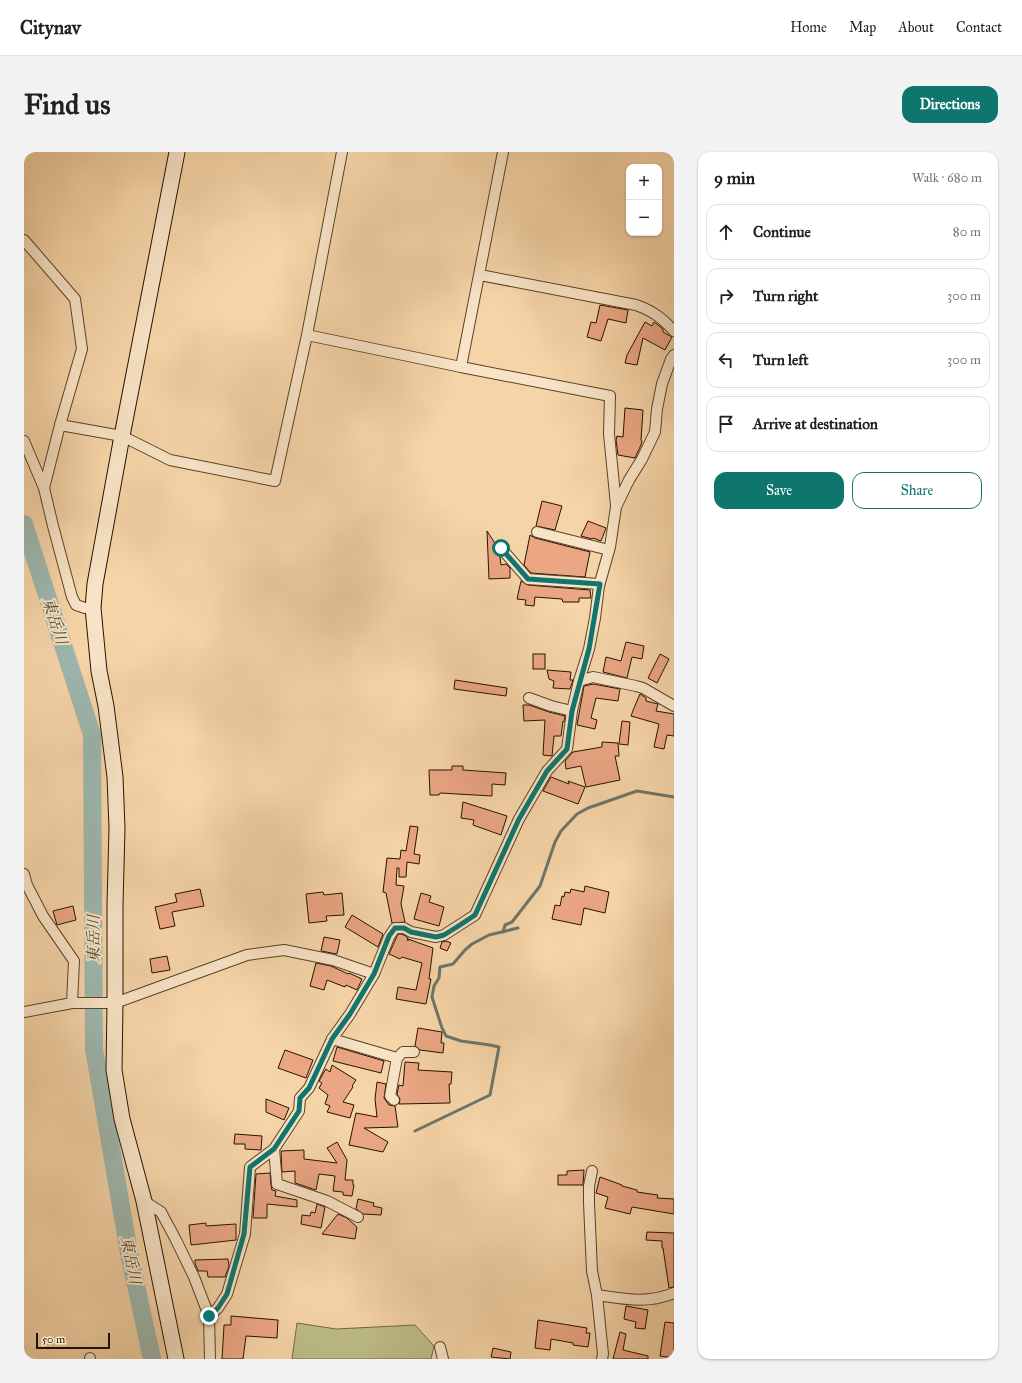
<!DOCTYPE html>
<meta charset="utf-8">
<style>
body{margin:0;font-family:"IM FELL Great Primer","Noto Serif JP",serif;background:#f2f2f2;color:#202124}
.controls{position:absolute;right:12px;top:12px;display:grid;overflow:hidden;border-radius:8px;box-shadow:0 1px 3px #0004}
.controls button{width:36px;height:36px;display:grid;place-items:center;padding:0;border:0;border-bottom:1px solid #e0e0e0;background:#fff;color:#202124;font:20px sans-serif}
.scale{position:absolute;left:12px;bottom:10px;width:74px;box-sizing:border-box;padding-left:4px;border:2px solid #261201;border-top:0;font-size:11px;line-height:14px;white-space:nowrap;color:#261201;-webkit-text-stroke:3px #f8e3c6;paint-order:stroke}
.stop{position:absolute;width:12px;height:12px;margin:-9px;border:3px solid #0f766e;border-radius:50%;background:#fff}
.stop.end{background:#0f766e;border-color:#fff;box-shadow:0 1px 4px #0008}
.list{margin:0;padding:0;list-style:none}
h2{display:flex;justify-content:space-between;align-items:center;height:52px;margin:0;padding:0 16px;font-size:17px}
h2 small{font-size:13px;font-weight:400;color:#757577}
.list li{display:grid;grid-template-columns:26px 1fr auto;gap:12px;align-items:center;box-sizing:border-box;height:56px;margin:0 8px 8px;padding:0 8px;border:1px solid #e0e0e0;border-radius:12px}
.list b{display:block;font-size:15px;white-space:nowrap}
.list em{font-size:13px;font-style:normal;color:#757577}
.actions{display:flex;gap:8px;padding:12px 16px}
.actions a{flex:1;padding:9px 0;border:1px solid #0f766e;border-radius:12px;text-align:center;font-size:14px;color:#0f766e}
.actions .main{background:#0f766e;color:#fff}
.icon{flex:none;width:22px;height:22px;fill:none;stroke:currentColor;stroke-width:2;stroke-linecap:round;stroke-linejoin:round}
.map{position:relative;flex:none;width:650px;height:1207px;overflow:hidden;border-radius:12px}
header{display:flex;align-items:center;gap:24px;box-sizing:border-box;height:56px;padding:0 20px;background:#fff;border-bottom:1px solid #e0e0e0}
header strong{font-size:19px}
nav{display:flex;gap:22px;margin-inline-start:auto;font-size:14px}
.intro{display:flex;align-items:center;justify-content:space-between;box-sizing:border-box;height:96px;padding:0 24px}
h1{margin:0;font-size:28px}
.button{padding:10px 18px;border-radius:12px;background:#0f766e;color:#fff;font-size:14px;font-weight:700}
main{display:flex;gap:24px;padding:0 24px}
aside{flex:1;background:#fff;border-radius:12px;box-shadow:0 1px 3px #0004}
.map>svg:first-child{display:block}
.green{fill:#bdbc86;stroke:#726744}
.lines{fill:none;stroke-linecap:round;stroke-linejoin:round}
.stream{stroke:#6d7569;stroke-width:3}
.river{stroke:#9db7af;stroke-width:18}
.building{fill:#eba683;stroke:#261201}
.street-casing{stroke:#5a422a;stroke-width:12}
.secondary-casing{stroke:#261201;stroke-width:17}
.street{stroke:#f8e3c6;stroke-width:10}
.secondary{stroke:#f8e3c6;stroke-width:15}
.route{stroke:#0f766e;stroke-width:5}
.labels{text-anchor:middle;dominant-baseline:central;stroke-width:4;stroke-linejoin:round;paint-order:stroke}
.water-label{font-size:16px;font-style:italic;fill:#504c3e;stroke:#f8e3c6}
</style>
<header>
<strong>Citynav</strong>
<nav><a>Home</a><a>Map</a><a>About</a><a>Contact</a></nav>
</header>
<div class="intro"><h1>Find us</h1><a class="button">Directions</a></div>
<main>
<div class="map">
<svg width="650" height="1207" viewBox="0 0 650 1207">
<rect width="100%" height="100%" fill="#f5d4a7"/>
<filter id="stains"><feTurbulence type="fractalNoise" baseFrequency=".005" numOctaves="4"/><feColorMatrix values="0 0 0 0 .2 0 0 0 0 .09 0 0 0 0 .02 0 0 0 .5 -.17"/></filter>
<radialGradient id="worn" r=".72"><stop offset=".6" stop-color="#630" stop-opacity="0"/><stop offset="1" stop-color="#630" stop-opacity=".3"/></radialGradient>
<path class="green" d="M273,1171l39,6 79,-4 19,21 -3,13h-139z"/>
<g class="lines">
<g class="stream">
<path d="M479,780l2,-7 7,-3 28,-36 15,-44 6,-11 16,-17 11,-6 49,-17 37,6"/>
<path d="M391,979l75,-36 9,-48 -9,-2 -29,-4 -15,-5 -4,-8 -10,-31 2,-11 5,-8 1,-11 13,-3 12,-14 7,-6 17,-9 29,-7"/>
</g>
<path class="river" d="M0,372l68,211 2,314 35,204 23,106"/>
</g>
<g class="building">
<path d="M576,153l28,5 -2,13 -18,-4 -7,22 -14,-4 4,-15 5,1z"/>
<path d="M621,170l7,4 2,-4 9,7v3l9,5 -7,13 -22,-12 -6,27 -12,-2 2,-8z"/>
<path d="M601,256l18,2 -2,30 1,1 -1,4 -6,13 -17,-3 -2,-15 1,-4 6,1z"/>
<path d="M518,349l20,5 -7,24 -19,-4z"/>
<path d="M564,369l18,7 -5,13 -8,-3 -1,1 -11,-3z"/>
<path d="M463,379l9,14 -1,5 5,7 1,8 5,-1 4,4v10l-21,1z"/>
<path d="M506,383l5,3 55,14 -5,25 -54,-4 -7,-8z"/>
<path d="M497,429l7,4 62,5 1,8h-12v4h-16l-1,-3 -27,-2 -1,9 -9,-1 1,-5 -9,-1z"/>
<path d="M602,490l18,4 -2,13 -10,-2 -5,21 -24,-6 3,-15 15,4z"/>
<rect x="509" y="502" width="12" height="15"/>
<path d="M636,502l9,5 -12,24 -9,-5z"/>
<path d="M523,518l24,2 -1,8h3l-3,9 -17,-1 1,-7 -5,-2z"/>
<path d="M431,528l52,8 -1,8 -52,-7z"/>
<path d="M569,532l27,5 -2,12 -22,-3 -5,20 6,2 -2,9 -18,-4 7,-39z"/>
<path d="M616,542l6,4v3l12,3 -2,7 18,3v22l-7,-1 -3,14 -10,-2 5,-23 -28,-8 3,-8z"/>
<path d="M499,553h6l20,7 16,4 -1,6 -1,-1 -2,15h-7l-2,20 -9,-1 2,-35 -21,1z"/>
<path d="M598,569l8,1 -2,23 -9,-1z"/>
<path d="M578,590l16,1 1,13h-4l5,24 -34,7 -5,-21 -15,3 -1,-8 8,-9 29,-5z"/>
<path d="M428,614h11v4l43,3 -1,12 -13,-1v12l-52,-3 -1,2h-9l-1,-25h23z"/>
<path d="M527,625l18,7 -1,-3 17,6 -7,17 -35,-13z"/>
<path d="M439,650l44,14 -6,19 -28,-10 1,-5 -13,-2z"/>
<path d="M386,674l8,1 -4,27 6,1 -1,9 -12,-2 -1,15h-7v-9h-2l-1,17 8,1 -3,18 4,18 -13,1 -6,-30 -3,-1 4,-34 13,1 1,-9 5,1z"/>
<path d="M561,734l24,6 -4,21 -21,-5 -3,17 -29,-6 3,-14 5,1 2,-10 2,1 1,-5 5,1 1,-4 13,3z"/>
<path d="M176,737l4,17 -32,6 3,14 -15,3 -5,-22 22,-5 -2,-8z"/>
<path d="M299,740l1,3 18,-2 2,22 -18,1 1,5 -18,2 -3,-29z"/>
<path d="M397,741l10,3 -2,6 15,5 -5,19 -25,-7z"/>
<path d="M49,754l3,14 -19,5 -4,-14z"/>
<path d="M328,763l31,19 -5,13 -33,-20z"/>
<path d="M374,782h4l5,3 1,4v-2l25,9 -4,31h2l-5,25 -30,-5 2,-12 18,3 6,-27 -20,-6 -2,2 -11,-5z"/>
<path d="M300,785l16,3 -3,14 -16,-3z"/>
<path d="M422,789l5,2 -4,8 -7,-3 2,-6z"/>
<path d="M143,804l3,14 -18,3 -2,-14z"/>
<path d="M292,811l15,3 17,8 1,-1 13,6 -5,11 -11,-5 -1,2 -18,-7 -3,10 -14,-4z"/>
<path d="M394,876l24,4 -1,11h3l-1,10 -23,-3 -5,-4z"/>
<path d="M313,895l47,14 -3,12 -48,-12z"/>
<path d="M261,898l28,10 -7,18 -28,-10z"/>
<path d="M381,910l14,1 -1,7 34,2 -1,12h-2l1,19 -51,1 1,-5 -3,-5 2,-9 4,1z"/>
<path d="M308,913l24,15 -4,6 1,1 -10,15 11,3 -4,13 -23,-6 3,-6 -5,-2 3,-9 -9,-7 3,-5 -3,-2 5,-9 2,-3 4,3z"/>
<path d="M353,930l9,2 -2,14 5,7 6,1 3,21 -34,1 24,14 -5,10 -34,-7 7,-32 21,4 -2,-18z"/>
<path d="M242,947l23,9 -5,12 -18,-8z"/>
<path d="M211,982l27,2 -1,14 -16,-1v-5h-11z"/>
<path d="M313,990l10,18 -2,20h8v5h1l-2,11 -9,-1v-3l-10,-1 2,-15 -16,-2 -3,16 -21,-7v-12l-13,1 -1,-21 23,-1v9l33,4 -10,-15z"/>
<path d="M560,1018l-1,15h-25v-10h9v-4z"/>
<path d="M246,1021l1,12 1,5 4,1 -1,5 22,4v7l-30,-3v14h-14l3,-44z"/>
<path d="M576,1025l22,8v1l15,4v2l21,3 -1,3 17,1v15l-42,-7 -2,7 -25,-6 3,-11 -12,-4z"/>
<path d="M334,1047l16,4 -1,3 9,2 -1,7 -18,-1 -7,-5z"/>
<path d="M293,1052l8,3 -4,21 -20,-4 1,-9 8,1 1,-4 4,1z"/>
<path d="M314,1062l9,4 10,9 -2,12 -33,-5z"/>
<path d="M182,1071v3l30,-2v16l-45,5 -2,-20z"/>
<path d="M623,1080l27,1v54l-5,1 -6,-40h-1v-7l-16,-1z"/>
<path d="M204,1107l1,7 -4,11h-17l-1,-6h-9l-3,-8v-3z"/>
<path d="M602,1154l22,4 -3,19 -10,-1 1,-6 -12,-3z"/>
<path d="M207,1164l47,4 -1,18 -31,-2 -3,23h-21l2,-34h7z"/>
<path d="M514,1168l49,8 -1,5h4l-2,14 -15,-2v-2l-22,-4 -1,11 -15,-2z"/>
<path d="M641,1170l9,1v35l-14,-2z"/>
<path d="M596,1180l6,2 -3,16 25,6v3h-35z"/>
<path d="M469,1196l18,4 -1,7 -19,-2z"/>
</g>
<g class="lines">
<g class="street-casing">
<g id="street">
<path d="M479,0l-42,215 149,29 -1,38 7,71"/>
<path d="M0,88l51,59 7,50 -22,76"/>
<path d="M456,123l156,30c17,6 26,13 38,26"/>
<path d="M283,183l154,32"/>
<path d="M0,289l20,47 9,38 19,71 4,8 9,3h8"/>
<path d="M20,336l16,-63 62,11 48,24 105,21 32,-146 35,-183"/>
<path d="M513,380l72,18"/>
<path d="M477,396l27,31 71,5"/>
<path d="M555,529l14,-4 43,9 7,2 31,18"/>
<path d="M505,546l22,8 21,5"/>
<path d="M0,722l3,11 16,31 31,45 -2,42"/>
<path d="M0,860l48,-9h43l132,-48 37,-5 49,10 41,14"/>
<path d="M308,887l65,19 6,-6h11"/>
<path d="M370,948l-4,-4 7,-38"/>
<path d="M250,997l3,35 50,17 31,16"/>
<path d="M568,1019l-3,15v17l3,68 5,24 6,59 -1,5"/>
<path d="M120,1049l17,11 15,28 18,37 15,39 1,43"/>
<path d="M573,1143c28,4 50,9 77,-2"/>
<path d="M185,1164l9,-8 9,-14 18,-60 5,-67 24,-18 25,-38 1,-13 9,-10 23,-49 18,-25 24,-40 15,-37 6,-9h9l7,4 25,5 8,-2 31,-20 44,-96 28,-48 20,-22 5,-38 7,-30 10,-32 6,-31 4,-32 11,-39 6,-40 13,-27 13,-21 13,-27 2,-23 5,-25 9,-25 3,-4"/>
<path d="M416,1195l3,12"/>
<path d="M66,1206v1"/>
</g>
</g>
<g class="secondary-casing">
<path id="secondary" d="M152,1207l-32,-158 -22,-82 -8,-49 1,-67v-98l2,-77 -2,-51 -9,-71 -7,-35 -6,-63 2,-24 27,-148 55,-284"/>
</g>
<use href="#street" class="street"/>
<use href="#secondary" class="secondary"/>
</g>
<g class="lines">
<path class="route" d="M185,1164l9,-8 9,-14 17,-60 6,-67 24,-18 25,-38 1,-13 9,-10 23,-49 18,-25 24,-40 15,-38 6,-8h9l7,4 25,5 8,-2 16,-10 15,-10 44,-96 28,-48 20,-22 5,-38 17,-62 11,-65 -72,-5 -27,-31"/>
</g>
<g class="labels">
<g class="water-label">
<text transform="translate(31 469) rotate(72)">東岳川</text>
<text transform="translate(69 787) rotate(-90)">東岳川</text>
<text transform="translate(107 1108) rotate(79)">東岳川</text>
</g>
</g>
<rect width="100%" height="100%" filter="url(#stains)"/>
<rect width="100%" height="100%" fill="url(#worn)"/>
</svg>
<div class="controls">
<button>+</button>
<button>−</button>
</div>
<div class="scale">50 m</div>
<div class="stop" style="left:477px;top:396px"></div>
<div class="stop end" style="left:185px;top:1164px"></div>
</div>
<aside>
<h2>9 min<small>Walk · 680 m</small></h2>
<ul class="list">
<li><svg class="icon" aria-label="ahead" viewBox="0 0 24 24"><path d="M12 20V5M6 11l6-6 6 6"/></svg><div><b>Continue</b></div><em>80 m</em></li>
<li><svg class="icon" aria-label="right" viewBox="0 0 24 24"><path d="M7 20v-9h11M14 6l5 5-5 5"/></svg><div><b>Turn right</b></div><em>300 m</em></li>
<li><svg class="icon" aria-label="left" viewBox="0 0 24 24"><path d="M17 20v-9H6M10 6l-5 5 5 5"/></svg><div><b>Turn left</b></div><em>300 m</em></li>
<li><svg class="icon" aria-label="arrive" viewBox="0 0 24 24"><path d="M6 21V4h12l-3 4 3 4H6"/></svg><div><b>Arrive at destination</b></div></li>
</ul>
<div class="actions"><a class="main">Save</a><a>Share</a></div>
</aside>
</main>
